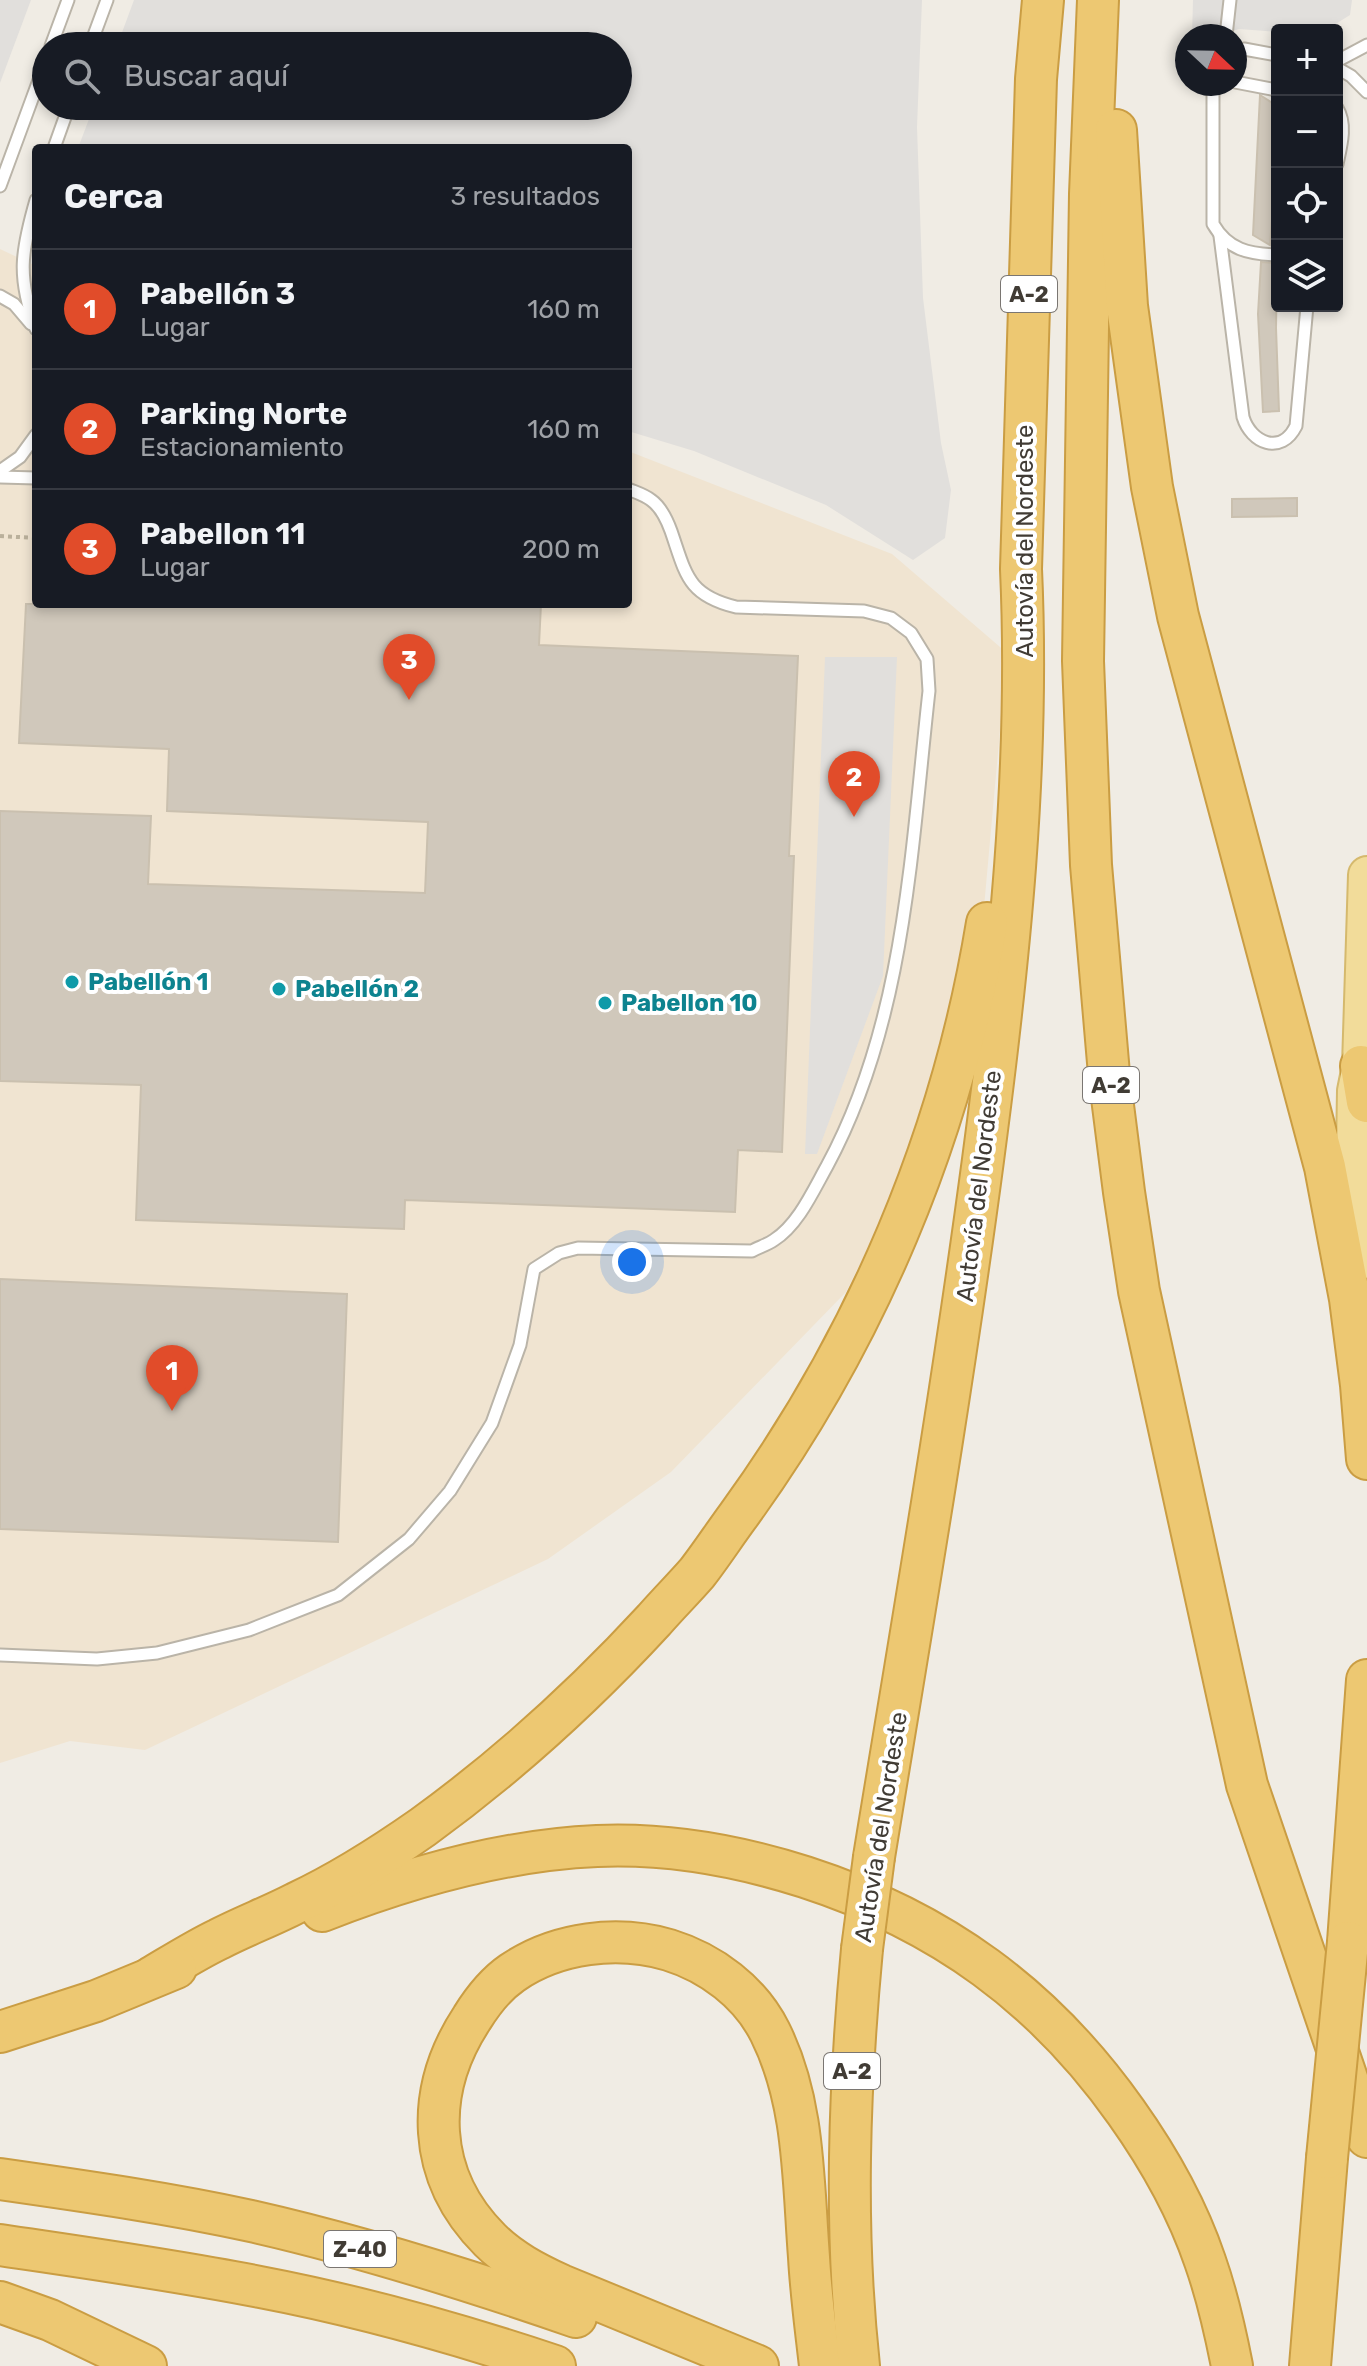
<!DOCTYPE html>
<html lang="es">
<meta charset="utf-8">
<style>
body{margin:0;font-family:Rubik,sans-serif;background:#242831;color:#f1f3f6}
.controls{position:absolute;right:24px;top:24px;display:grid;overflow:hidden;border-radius:8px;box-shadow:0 4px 12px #0003}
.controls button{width:72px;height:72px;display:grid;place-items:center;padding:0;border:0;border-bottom:2px solid #363941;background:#171b24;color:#f1f3f6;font:40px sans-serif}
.compass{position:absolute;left:1175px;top:24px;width:72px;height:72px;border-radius:50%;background:#171b24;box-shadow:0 4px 12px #0003;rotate:112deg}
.you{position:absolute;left:632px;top:1262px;width:28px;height:28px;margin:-20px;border:6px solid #fff;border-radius:50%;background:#1a73e8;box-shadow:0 0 0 12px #1a73e833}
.badge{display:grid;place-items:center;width:52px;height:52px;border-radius:50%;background:#e14c2a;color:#fff;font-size:26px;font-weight:700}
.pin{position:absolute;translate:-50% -66px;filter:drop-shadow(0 2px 4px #0008)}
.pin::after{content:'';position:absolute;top:42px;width:28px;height:24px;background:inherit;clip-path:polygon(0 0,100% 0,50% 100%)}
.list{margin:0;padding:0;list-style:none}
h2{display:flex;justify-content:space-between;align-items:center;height:104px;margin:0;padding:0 32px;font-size:34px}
h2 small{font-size:26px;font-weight:400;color:#9ea1a6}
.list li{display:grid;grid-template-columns:52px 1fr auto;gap:24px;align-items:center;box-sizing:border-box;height:120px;padding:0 32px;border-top:2px solid #363941}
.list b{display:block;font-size:30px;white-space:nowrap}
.list p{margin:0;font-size:26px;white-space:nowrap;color:#9ea1a6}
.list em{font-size:26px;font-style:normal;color:#9ea1a6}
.icon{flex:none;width:44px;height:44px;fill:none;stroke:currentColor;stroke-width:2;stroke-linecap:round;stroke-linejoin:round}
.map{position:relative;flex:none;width:1367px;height:2366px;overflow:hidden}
.search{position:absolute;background:#171b24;box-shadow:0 4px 12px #0003;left:32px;top:32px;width:600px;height:88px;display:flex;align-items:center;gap:20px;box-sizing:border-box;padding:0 28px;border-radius:44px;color:#9ea1a6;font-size:30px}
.panel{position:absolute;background:#171b24;box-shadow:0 4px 12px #0003;left:32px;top:144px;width:600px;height:464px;border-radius:8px}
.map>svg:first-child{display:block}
.commercial{fill:#f0e4d1}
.parking{fill:#e1dfdc}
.building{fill:#d0c8bb;stroke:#cac0af;stroke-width:2}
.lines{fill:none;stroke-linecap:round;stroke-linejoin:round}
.lane-casing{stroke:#bab4a8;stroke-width:15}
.primary-casing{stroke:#d5b96d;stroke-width:40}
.highway-casing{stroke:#ca9d43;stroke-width:44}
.path{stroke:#bab09b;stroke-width:4;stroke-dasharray:4 4;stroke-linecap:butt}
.lane{stroke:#fff;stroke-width:11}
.primary{stroke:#f2dc9a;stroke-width:36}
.highway{stroke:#edc872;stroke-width:40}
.highway-bridge-casing{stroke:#ca9d43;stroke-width:44;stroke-linecap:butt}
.highway-bridge{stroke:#edc872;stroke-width:40}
.culture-dot{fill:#0f9aa8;stroke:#fff;stroke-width:3}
.labels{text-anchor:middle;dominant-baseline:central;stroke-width:8;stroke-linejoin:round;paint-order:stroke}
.shield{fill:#fff;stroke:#7a7672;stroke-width:2}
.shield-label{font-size:22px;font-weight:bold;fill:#413c35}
.street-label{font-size:24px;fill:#413c35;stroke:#fff}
.culture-label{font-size:24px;font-weight:bold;fill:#0d838f;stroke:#fff;text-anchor:start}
</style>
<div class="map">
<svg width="1367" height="2366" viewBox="0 0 1367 2366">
<rect width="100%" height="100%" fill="#f0ece4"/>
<path class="commercial" d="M0,249l36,17v338h592v-153l264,103 115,99 -35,387 -126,252 -175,180 -123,87 -403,191 -75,-9 -70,22z"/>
<g class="parking">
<path d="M0,0h31l-31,83z"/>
<path d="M134,0h788l-5,127 6,171 18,145 10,47 -6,48 -32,22 -87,-55 -132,-54 -66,-20v-283h-550l16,-42h524v-60h-501z"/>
<path d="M1193,0h159l-2,15 -24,15h-49v2l-38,-3 -24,7h-23z"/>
<path d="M825,657h72l-14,319 -66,178h-12z"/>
</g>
<g class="building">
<path d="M1260,95l17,11v48l-7,91 -17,-10z"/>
<path d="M1261,262l16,1 -1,65 3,83 -16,1 -5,-98z"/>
<path d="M1297,498v18l-65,1v-18z"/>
<path d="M26,604h515l-2,41 259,11 -9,200h5l-12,296 -44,-2 -3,62 -330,-12 -1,29 -268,-9 5,-135 -141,-4v-270l151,5 -3,68 277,9 3,-71 -261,-11 2,-62 -150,-6z"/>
<path d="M0,1279l347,15 -9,248 -338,-13z"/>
</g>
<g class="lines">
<g class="lane-casing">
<g id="lane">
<path d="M1226,36l4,-36"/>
<path d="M51,46l17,-46"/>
<path d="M90,46l17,-46"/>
<path d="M1235,51l9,-2 33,6"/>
<path d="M1337,61l30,-16"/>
<path d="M1337,68l14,8 16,16"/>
<path d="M1235,82l42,8"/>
<path d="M1213,84v140c15,26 36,30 64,31"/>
<path d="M1337,108c10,16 4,38 0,56"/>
<path d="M54,148l15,-42"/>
<path d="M0,186l46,-125"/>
<path d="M36,200c-15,52 -19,77 0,129"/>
<path d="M1220,236l23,181c8,26 38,39 53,9l11,-120"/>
<path d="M0,296l14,8 17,20"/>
<path d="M0,471l20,-14 16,-22"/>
<path d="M0,477l36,1"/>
<path d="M0,1655l97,4 60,-6 92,-23 89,-35 71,-56 41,-48 42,-68 28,-78 14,-76 25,-16 19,-5 174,3c7,-4 15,-6 22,-11 24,-15 39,-49 53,-74 78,-144 84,-315 102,-475l-2,-32 -16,-26 -20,-15 -27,-7 -128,-4c-49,-12 -50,-33 -65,-76 -4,-11 -10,-24 -20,-31 -6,-5 -16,-8 -23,-11"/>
</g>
</g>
<g class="primary-casing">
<path id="primary" d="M1353,1266l3,-175 5,-25 6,-191"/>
</g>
<g class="highway-casing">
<g id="highway">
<path d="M1098,0l-8,194 -7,467 8,204 18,209 15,118 15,99 108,494 120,352"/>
<path d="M1116,130l11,176 25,181 26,129 147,551 25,132 11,86 6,74"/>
<path d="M1361,1066l6,36"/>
<path d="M874,1857c38,-232 78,-464 109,-697 26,-195 47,-394 38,-591l15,-490 7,-79"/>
<path d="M322,1911c87,-34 181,-61 275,-65 70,-3 142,10 208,31 136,44 239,119 321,235 32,45 61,96 79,149 12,34 20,69 27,105"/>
<path d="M1348,1942l19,-262"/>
<path d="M152,1977c22,-13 44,-27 67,-38 25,-13 52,-23 77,-36 45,-21 87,-48 127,-76 84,-61 161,-131 231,-207 14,-16 29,-31 43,-47 14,-18 27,-38 41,-57 128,-176 214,-379 249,-593"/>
<path d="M0,2032l96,-31 80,-33"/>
<path d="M0,2179c84,12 168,24 251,42 111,25 218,59 325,96"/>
<path d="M0,2245c87,13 174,25 260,42 100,19 199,47 295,79"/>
<path d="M0,2302l50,18 96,46"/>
<path d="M758,2366l-197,-81c-26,-12 -51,-25 -71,-45 -64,-64 -66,-149 -18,-222 10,-16 24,-34 40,-45 45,-31 106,-38 157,-23 42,13 81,42 101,82 35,70 33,149 39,225 2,37 7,73 11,109"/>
<path d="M859,2366c-15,-139 -10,-278 3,-417"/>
<path d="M1310,2366l17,-208"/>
</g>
</g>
<path class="path" d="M0,536l36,2"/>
<use href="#lane" class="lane"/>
<use href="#primary" class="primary"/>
<use href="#highway" class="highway"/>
<g class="highway-bridge-casing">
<g id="highway-bridge">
<path d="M862,1949l12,-92"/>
<path d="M1327,2158l21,-216"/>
</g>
</g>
<use href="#highway-bridge" class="highway-bridge"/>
</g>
<g class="culture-dot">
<circle cx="72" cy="982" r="8"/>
<circle cx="279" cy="989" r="8"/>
<circle cx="605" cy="1003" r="8"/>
</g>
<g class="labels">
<g class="shield">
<rect x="1001" y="276" width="56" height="36" rx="6"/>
<rect x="1083" y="1067" width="56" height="36" rx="6"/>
<rect x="824" y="2053" width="56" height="36" rx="6"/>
<rect x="324" y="2231" width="72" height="36" rx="6"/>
</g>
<g class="shield-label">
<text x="1029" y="294">A-2</text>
<text x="1111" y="1085">A-2</text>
<text x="852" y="2071">A-2</text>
<text x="360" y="2249">Z-40</text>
</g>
<g class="street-label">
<text transform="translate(1025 541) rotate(-90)">Autovía del Nordeste</text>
<text transform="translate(979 1186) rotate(-83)">Autovía del Nordeste</text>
<text transform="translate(881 1827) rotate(-81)">Autovía del Nordeste</text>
</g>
<g class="culture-label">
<text x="88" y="982">Pabellón 1</text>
<text x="295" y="989">Pabellón 2</text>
<text x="621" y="1003">Pabellon 10</text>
</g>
</g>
</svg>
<div class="controls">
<button>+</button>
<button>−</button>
<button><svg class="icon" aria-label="locate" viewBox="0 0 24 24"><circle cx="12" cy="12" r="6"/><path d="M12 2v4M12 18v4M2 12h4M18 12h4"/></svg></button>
<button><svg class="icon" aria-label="layers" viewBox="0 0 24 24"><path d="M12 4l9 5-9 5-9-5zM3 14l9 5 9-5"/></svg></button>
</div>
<svg class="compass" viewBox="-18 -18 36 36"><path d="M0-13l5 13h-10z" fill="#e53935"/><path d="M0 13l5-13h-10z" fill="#9ea1a6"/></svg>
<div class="you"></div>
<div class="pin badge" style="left:172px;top:1411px">1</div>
<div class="pin badge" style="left:854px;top:817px">2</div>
<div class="pin badge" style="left:409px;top:700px">3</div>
<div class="search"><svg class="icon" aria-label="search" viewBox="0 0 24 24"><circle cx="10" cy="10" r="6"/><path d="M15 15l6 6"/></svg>Buscar aquí</div>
<section class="panel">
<h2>Cerca<small>3 resultados</small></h2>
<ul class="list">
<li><span class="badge">1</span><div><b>Pabellón 3</b><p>Lugar</p></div><em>160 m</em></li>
<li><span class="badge">2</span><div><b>Parking Norte</b><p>Estacionamiento</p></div><em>160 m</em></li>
<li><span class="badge">3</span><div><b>Pabellon 11</b><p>Lugar</p></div><em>200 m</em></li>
</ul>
</section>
</div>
